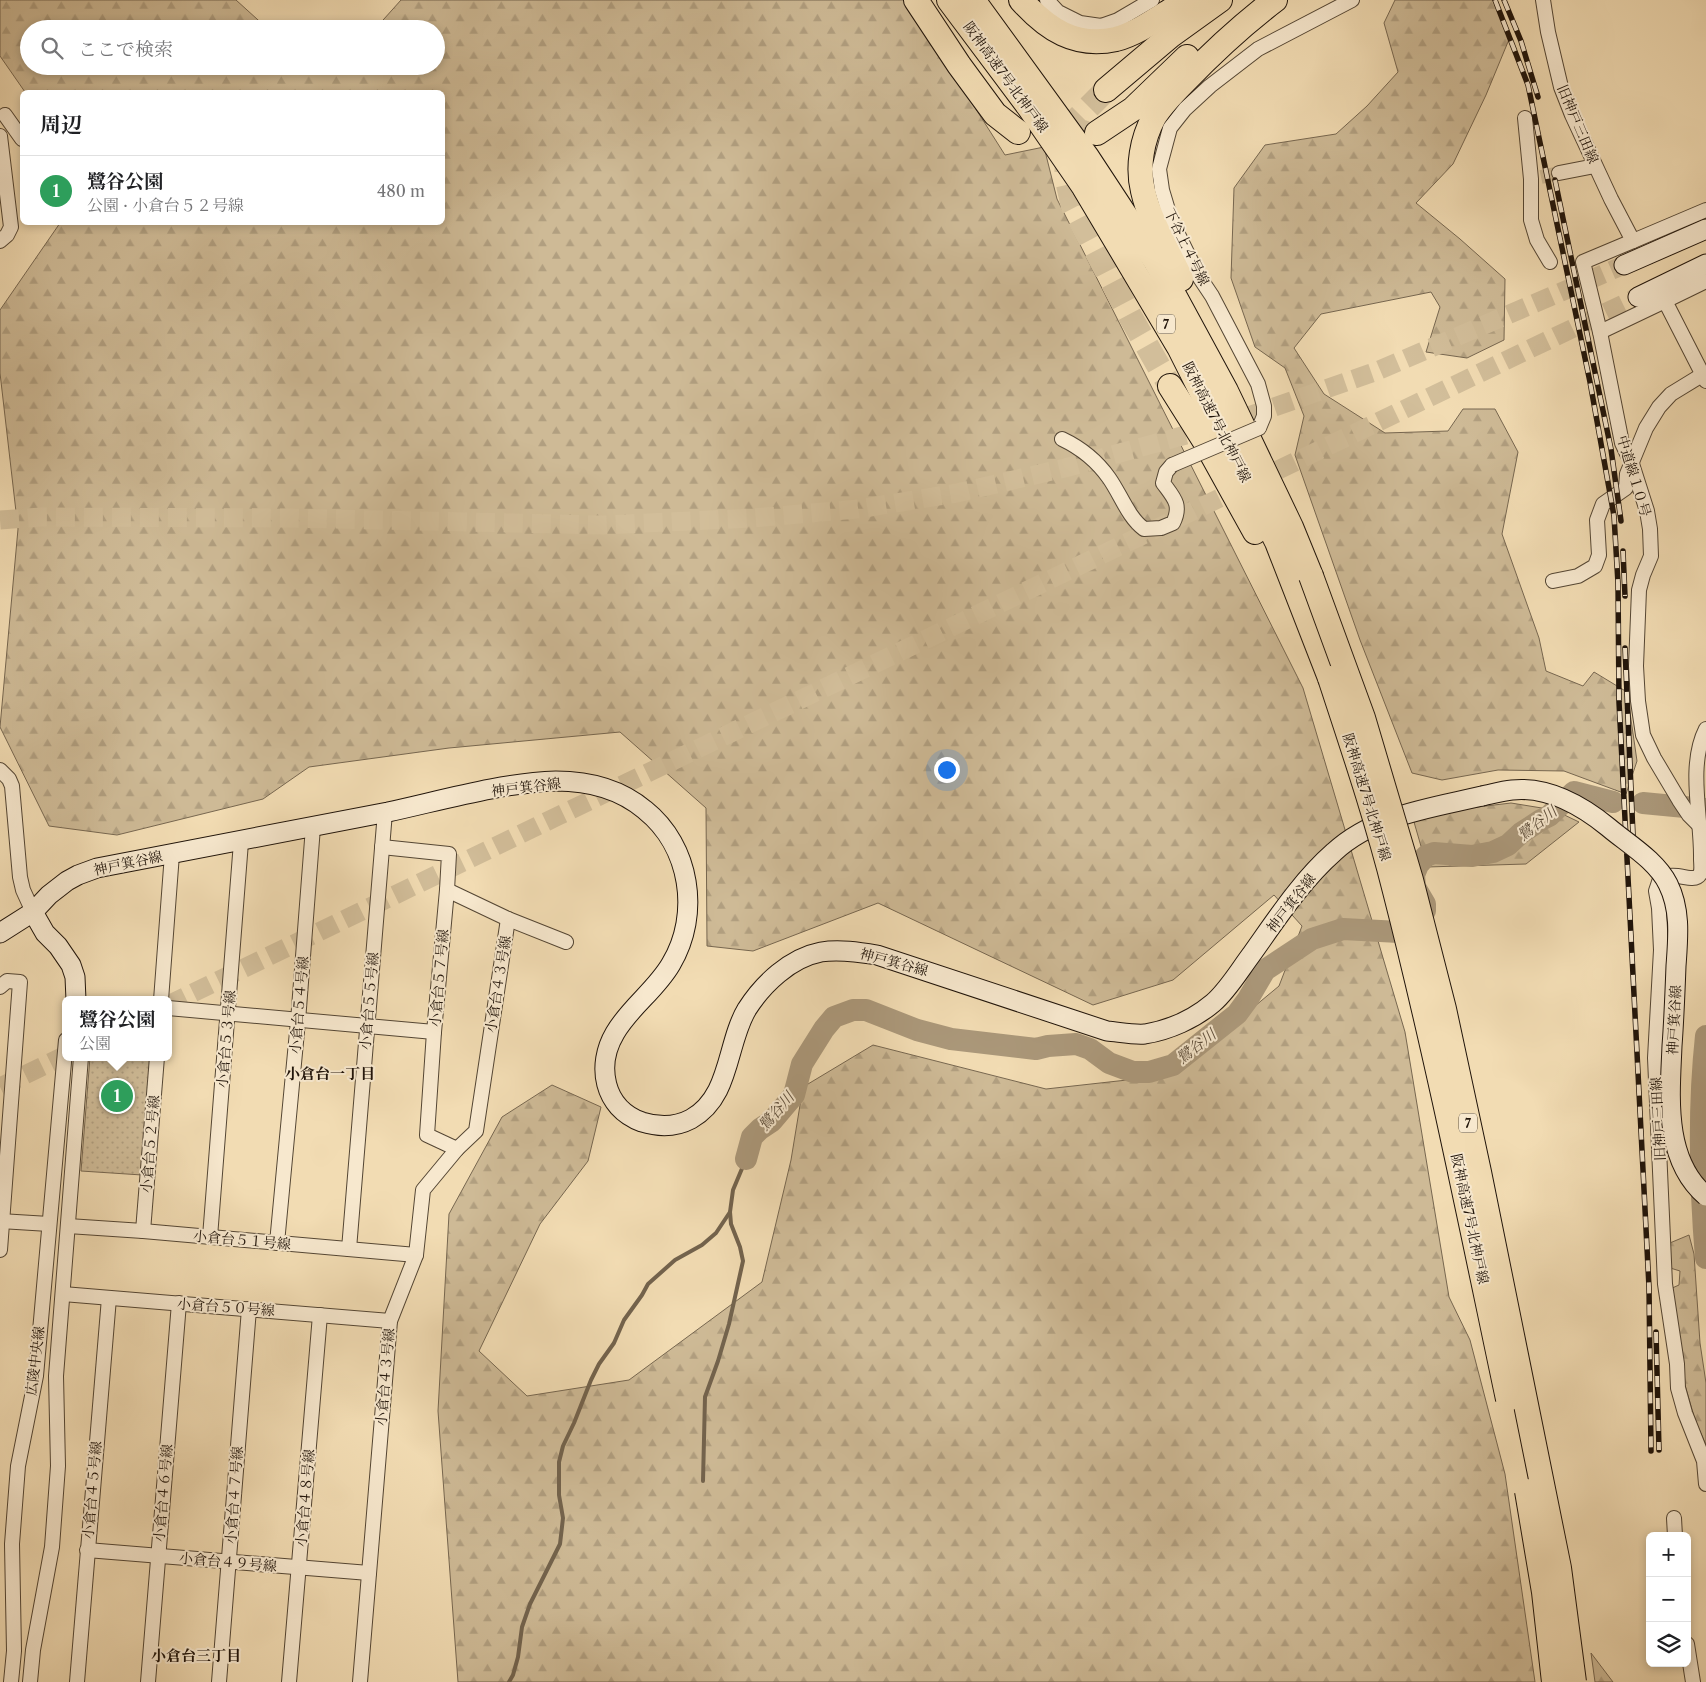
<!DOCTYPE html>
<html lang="ja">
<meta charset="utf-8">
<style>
body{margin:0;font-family:"Libre Caslon Text","Noto Serif JP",serif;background:#f6f6f6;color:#202124}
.controls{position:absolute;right:15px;bottom:15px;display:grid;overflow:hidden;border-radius:8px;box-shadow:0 2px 8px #0003}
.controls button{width:45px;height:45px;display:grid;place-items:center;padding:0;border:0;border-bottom:1px solid #e0e0e0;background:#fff;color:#202124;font:25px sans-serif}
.you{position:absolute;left:946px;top:769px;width:18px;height:18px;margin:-12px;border:4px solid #fff;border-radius:50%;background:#1a73e8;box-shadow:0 0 0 8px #1a73e833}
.badge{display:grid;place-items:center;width:32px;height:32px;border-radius:50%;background:#2563eb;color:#fff;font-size:16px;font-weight:700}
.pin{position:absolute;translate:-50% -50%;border:2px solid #fff;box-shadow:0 1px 5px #0006}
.popup{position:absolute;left:62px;top:996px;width:110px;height:65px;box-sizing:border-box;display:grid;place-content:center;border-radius:8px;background:#fff;filter:drop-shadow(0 1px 4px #0005);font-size:16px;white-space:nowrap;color:#757577}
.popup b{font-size:19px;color:#202124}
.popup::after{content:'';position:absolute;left:50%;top:100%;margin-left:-10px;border:10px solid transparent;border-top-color:#fff}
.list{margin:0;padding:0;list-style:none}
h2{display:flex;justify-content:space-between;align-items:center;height:65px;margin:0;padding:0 20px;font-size:21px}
h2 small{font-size:16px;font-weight:400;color:#757577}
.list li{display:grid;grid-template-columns:32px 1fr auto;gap:15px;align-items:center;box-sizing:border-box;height:70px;padding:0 20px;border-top:1px solid #e0e0e0}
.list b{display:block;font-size:19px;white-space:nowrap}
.list p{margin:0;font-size:16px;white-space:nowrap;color:#757577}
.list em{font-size:16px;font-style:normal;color:#757577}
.icon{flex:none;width:28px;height:28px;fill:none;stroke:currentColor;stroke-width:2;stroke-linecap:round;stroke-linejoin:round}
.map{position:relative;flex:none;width:1706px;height:1682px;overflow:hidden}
.search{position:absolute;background:#fff;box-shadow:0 2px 8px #0003;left:20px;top:20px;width:425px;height:55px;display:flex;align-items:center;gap:12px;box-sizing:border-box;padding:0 18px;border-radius:28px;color:#757577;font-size:19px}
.panel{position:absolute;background:#fff;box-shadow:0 2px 8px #0003;left:20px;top:90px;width:425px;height:135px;border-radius:8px}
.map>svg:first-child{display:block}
.forest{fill:url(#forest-firs);stroke:#776750}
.park{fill:url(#park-dots);stroke:#776750}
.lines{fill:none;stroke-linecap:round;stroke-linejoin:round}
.stream{stroke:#73634d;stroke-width:4}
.river{stroke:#ab987a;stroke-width:22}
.street-tunnel{stroke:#d2be9a;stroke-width:14;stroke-dasharray:14 7;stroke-linecap:butt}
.secondary-tunnel{stroke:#d2be9a;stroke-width:19;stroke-dasharray:19 9;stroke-linecap:butt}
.highway-tunnel{stroke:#d2be9a;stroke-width:24;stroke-dasharray:24 12;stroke-linecap:butt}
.street-casing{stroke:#544634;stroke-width:16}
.secondary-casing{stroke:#20140a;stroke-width:21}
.highway-casing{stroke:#20140a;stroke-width:26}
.street{stroke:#f7e8ce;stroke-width:14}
.secondary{stroke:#f7e8ce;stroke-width:19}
.highway{stroke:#f2dcb3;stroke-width:24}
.rail-casing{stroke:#20140a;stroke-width:5.5}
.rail{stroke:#f7e8ce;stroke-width:4;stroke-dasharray:11;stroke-linecap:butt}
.street-bridge-casing{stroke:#544634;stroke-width:16;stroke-linecap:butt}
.secondary-bridge-casing{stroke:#20140a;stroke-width:21;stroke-linecap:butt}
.highway-bridge-casing{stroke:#20140a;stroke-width:26;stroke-linecap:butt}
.street-bridge{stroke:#f7e8ce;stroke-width:14}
.secondary-bridge{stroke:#f7e8ce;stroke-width:19}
.highway-bridge{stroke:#f2dcb3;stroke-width:24}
.labels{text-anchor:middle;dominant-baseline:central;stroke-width:4;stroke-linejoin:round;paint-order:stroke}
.shield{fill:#f7e8ce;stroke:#605445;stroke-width:1}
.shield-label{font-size:12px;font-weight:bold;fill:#20140a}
.street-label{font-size:14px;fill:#20140a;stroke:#f7e8ce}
.water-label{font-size:15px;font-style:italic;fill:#5f4f3c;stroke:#f7e8ce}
.neighbourhood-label{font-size:15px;font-weight:bold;fill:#20140a;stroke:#f7e8ce}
</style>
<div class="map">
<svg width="1706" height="1682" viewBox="0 0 1706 1682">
<defs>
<pattern id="forest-firs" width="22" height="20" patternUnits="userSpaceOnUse" patternTransform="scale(1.25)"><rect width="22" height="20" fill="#ceba96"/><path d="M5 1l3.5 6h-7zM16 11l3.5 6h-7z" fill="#b19f80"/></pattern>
<pattern id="park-dots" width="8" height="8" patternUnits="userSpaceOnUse" patternTransform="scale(1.25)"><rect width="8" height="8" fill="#ceba96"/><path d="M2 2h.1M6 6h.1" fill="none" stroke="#b19f80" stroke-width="1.8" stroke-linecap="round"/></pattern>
</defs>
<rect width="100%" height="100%" fill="#f2dcb3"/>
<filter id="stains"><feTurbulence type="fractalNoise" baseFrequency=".004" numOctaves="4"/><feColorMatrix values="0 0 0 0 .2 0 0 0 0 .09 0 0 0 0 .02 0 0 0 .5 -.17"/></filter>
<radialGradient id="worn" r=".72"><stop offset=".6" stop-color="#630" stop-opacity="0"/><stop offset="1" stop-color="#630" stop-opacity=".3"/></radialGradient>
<g class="forest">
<path d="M0,0h236l32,29h-239v37h407v-37h-61l26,-29h503l18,24 83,131 39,-8 13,52 246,489 102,344 44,265 21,43 35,134 30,208h-1077l-20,-271 11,-197 53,-97 50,-32 49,22 -13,54 -48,63 -61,127 48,45 102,-16 133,-98 29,-122 12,-73 70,-42 173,44 126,-14 107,-89 23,-60 -28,-31 -101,85 -80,25 -215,-102 -125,48 -46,-5 -1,-138 -86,-76 -171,16 -140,19 -46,32 -146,36 -68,-9 -49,-99 18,-198 -18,-156v-63l60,-87 382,-1v-130h-417l-25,-36z"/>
<path d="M1395,0h98l17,37 -24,58 -33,69 -37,39 44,36 45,40 -1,61 -37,18 -41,-6 14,-45 -9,-15 -110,22 -27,34 30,46 61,39 63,-2 15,-22h32l23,43 -16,82 37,104 7,33 37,15 11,-14 33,20 10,69 -11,33 -62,-23 -66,-1 -56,10 -30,-7 -52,-133 -65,-185 9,-39 -19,-48 -30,-21 -24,-69 3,-90 31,-43 71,-11 31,-28 31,-34 -14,-49z"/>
<path d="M1511,803l43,7 25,12 -53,42 -99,3 -13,-45 30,-11z"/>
<path d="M1689,1235l5,19 6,89 6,40v62l-11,-25 -12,-42 -13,-89 9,-4 1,-14 -13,-4 -2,-22z"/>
<path d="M1591,1653l22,29h-18z"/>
</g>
<path class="park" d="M90,1057h61l-9,118 -61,-4z"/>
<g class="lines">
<g class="stream">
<path d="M703,1481l2,-84 13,-36 11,-37 14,-63 -3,-14 -9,-23 -1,-12 3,-22 13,-31"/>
<path d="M509,1682l4,-7 5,-18 4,-30 8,-23 30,-60 3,-26 -4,-23v-33l4,-16 11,-23 17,-43 8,-16 15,-21 10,-23 18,-25 6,-11 27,-24 27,-15 14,-12 14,-21"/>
</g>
<g class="river">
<path d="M1643,803l63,6"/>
<path d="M1706,1036c-8,74 -6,149 0,222"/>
<path d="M746,1159l6,-22 8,-8 12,-8 22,-26 8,-31 22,-35 10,-12 19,-7h13l51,20 34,9 85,10 12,-3 28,-2 14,5 19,14 24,9h16l24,-7 64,-51 11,-15 17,-29 47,-31 31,-10 56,3 17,-9 9,-12v-7l-10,-17 -1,-12 4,-10 8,-9 8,-3 38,3 21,-4 15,-7 13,-12 20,-13 8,-4 25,-24 39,10"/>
</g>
<path class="street-tunnel" d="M1541,177l18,-4"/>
<g class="secondary-tunnel">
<path d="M0,520l41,-3 247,1 316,7 149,-7 105,-9 99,-16 108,-25 161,-44 151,-53 247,-106"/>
<path d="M168,1005l390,-189 1080,-519"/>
<path d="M0,1087l66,-32"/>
</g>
<path class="highway-tunnel" d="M1106,90l-28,28 -9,29 -3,29 7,31 57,109 40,70"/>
<g class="street-casing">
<g id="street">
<path d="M1047,0l11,12 22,11 21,3 17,-6 34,-20"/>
<path d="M1543,0l5,32 13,55 11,28 39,84 22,42 73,-31"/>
<path d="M5,115l17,24"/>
<path d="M1525,118l6,61v41l6,20 13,22"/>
<path d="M0,136l11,91 -4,8 -7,6"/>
<path d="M1559,173l36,-7"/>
<path d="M1633,241l-50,21 17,70 22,111 10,21 15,47 3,18 1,27 -8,19 -4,15 -3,76 2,35 5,34 11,23 25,42 10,15 10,10"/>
<path d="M1706,281l-41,20 41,80"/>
<path d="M1600,332l65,-31"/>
<path d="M1259,428l5,-12v-10l-6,-22 -46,-88 -14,-21 -27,-55 -9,-30 -3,-21 11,-41 15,-19 25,-23 48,-37 94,-49"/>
<path d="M1062,439c19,9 35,22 47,39 12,17 19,39 35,51l17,-1 12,-5c9,-18 1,-25 -10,-40l3,-11 6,-7"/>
<path d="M1553,581l25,-5 17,-10 4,-11 -2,-35 6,-16 23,-16 1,-14 19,-46 13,-21 12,-13 31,-19"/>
<path d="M1706,729c-19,37 -4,90 -5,130 0,5 2,15 -4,18 -7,4 -23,-6 -37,2l-4,12 3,17 2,42 -6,108 10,226 12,80 1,24 7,25 19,48 2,23"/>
<path d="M0,770l9,9 3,7 8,91 3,13 10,22"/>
<path d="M382,847l67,7 -2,36 -13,142 -7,103 30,14"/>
<path d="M447,890l61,29 58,23"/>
<path d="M0,987l7,-6 13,1 -20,268"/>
<path d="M161,1000l11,-146"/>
<path d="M168,1008l266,24"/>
<path d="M0,1221l49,3"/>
<path d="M68,1226l75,5 273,24"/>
<path d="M143,1231l14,-174"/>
<path d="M210,1237l31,-395"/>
<path d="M277,1243l21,-222 15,-194"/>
<path d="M349,1249l36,-437"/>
<path d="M63,1294l327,27"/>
<path d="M1674,1518l1,18"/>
<path d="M87,1550l282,23"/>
<path d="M1687,1644l6,38"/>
<path d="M11,1682l3,-31 -2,-107 6,-78 18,-90 30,-336"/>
<path d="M30,1682l3,-32 19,-103 6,-81 -2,-90 25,-319"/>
<path d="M77,1682l32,-384"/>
<path d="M148,1682l31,-379"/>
<path d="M219,1682l30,-373"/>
<path d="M289,1682l31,-367"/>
<path d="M360,1682l30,-361 26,-66 7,-65 34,-41 19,-18 32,-212"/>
</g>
</g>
<g class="secondary-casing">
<g id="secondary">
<path d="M1624,265l82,-36"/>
<path d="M1638,297l68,-33"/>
<path d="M33,912l12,21 13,13 13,19 4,12 1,23"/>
<path d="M0,933l33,-21 16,-17 18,-14 11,-6 19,-7c97,-18 194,-37 291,-56 55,-12 113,-29 168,-31 32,0 64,8 89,29 45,36 56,104 26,154 -15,26 -41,43 -56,69 -19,32 -12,75 27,89 16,5 34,5 49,-3 40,-22 35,-75 56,-110 16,-25 43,-51 74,-57 18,-3 38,0 56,3l230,76c12,1 26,4 38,3 24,-4 49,-15 68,-31 15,-13 26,-32 38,-48 25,-35 50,-74 83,-103 40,-37 97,-44 148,-56"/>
</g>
</g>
<g class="highway-casing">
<g id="highway">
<path d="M916,0l43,65 36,49 23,18"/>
<path d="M949,0l80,107 55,80 95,160 98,195 53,136"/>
<path d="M973,0l114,157 69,105 70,129 65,136 20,49"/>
<path d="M1021,0c26,29 54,48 95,39 24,-6 50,-27 72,-39"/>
<path d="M1106,90l64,-54 50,-36"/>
<path d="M1097,133l36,-24 54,-52"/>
<path d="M1181,279c-13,-29 -31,-57 -38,-88 -6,-24 -1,-52 11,-74 8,-13 19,-24 30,-35 28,-29 58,-57 91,-82"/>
<path d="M1170,386l34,54 51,92"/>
</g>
</g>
<use href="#street" class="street"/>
<use href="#secondary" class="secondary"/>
<use href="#highway" class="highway"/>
<g class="rail-casing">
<g id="rail">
<path d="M1495,0l33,85 62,297 24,134 4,67 1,119 30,585 2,164"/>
<path d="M1504,0l17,41 17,56"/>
<path d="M1555,180l56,269 10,72"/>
<path d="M1623,551l2,45"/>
<path d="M1625,648l8,187"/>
<path d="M1656,1332l3,118"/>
</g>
</g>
<use href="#rail" class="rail"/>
<g class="street-bridge-casing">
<path id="street-bridge" d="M1172,465l87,-37"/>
</g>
<g class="secondary-bridge-casing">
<path id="secondary-bridge" d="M1482,796c10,-2 20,-5 30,-6 36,-4 69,15 96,37 20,17 48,33 60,57 13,26 10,54 8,82 -1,27 -2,53 -4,80 -2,50 -9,113 34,150"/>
</g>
<g class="highway-bridge-casing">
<g id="highway-bridge">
<path d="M1311,576l52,142 48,162 33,129 35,163 80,396 15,114"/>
<path d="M1330,678c23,70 47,141 65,213 43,168 77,338 113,508"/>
<path d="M1527,1491l17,101 10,90"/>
</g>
</g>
<use href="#street-bridge" class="street-bridge"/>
<use href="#secondary-bridge" class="secondary-bridge"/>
<use href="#highway-bridge" class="highway-bridge"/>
</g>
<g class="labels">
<g class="shield">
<rect x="1157" y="314.5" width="18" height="19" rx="4"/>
<rect x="1459" y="1113.5" width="18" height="19" rx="4"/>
</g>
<g class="shield-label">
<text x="1166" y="324">7</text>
<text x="1468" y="1123">7</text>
</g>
<g class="street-label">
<text transform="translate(1006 77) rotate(54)">阪神高速7号北神戸線</text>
<text transform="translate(1578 124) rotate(67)">旧神戸三田線</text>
<text transform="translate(1187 247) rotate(64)">下谷上４号線</text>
<text transform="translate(1217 422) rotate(63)">阪神高速7号北神戸線</text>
<text transform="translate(1634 476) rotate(73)">中道線１０号</text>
<text transform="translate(526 787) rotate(-7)">神戸箕谷線</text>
<text transform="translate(1367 797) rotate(73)">阪神高速7号北神戸線</text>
<text transform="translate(128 863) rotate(-12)">神戸箕谷線</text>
<text transform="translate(1291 903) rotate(-52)">神戸箕谷線</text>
<text transform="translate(894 962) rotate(15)">神戸箕谷線</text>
<text transform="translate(439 978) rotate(-85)">小倉台５７号線</text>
<text transform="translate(498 984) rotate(-81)">小倉台４３号線</text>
<text transform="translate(369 1001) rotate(-85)">小倉台５５号線</text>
<text transform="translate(299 1005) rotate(-85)">小倉台５４号線</text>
<text transform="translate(1674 1020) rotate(-87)">神戸箕谷線</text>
<text transform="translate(226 1039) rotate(-85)">小倉台５３号線</text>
<text transform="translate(1658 1119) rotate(-93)">旧神戸三田線</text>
<text transform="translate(150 1144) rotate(-85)">小倉台５２号線</text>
<text transform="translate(1470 1219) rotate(78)">阪神高速7号北神戸線</text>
<text transform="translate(242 1240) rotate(5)">小倉台５１号線</text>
<text transform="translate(226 1307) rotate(4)">小倉台５０号線</text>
<text transform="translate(35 1361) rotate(-83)">広陵中央線</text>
<text transform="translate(385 1377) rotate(-85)">小倉台４３号線</text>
<text transform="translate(92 1490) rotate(-85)">小倉台４５号線</text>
<text transform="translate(163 1493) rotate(-85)">小倉台４６号線</text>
<text transform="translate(234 1495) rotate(-86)">小倉台４７号線</text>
<text transform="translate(305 1498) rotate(-85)">小倉台４８号線</text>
<text transform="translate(228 1562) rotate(5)">小倉台４９号線</text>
</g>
<g class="water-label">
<text transform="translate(1537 823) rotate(-38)">鷺谷川</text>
<text transform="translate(1196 1046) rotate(-38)">鷺谷川</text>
<text transform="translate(776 1111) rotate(-49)">鷺谷川</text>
</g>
<g class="neighbourhood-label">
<text x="330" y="1073">小倉台一丁目</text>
<text x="196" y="1655">小倉台三丁目</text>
</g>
</g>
<rect width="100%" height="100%" filter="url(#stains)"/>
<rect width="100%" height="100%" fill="url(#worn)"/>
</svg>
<div class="controls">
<button>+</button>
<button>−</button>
<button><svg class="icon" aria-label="layers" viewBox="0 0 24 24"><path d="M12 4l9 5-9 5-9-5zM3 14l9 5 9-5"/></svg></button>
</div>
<div class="you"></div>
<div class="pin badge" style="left:117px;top:1096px;background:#2e9e5b">1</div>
<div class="popup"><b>鷺谷公園</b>公園</div>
<div class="search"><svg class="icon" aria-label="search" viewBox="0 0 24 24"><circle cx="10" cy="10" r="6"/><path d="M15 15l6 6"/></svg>ここで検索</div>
<section class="panel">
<h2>周辺<small></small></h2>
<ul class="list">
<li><span class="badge" style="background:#2e9e5b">1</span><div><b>鷺谷公園</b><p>公園 · 小倉台５２号線</p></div><em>480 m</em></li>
</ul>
</section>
</div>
